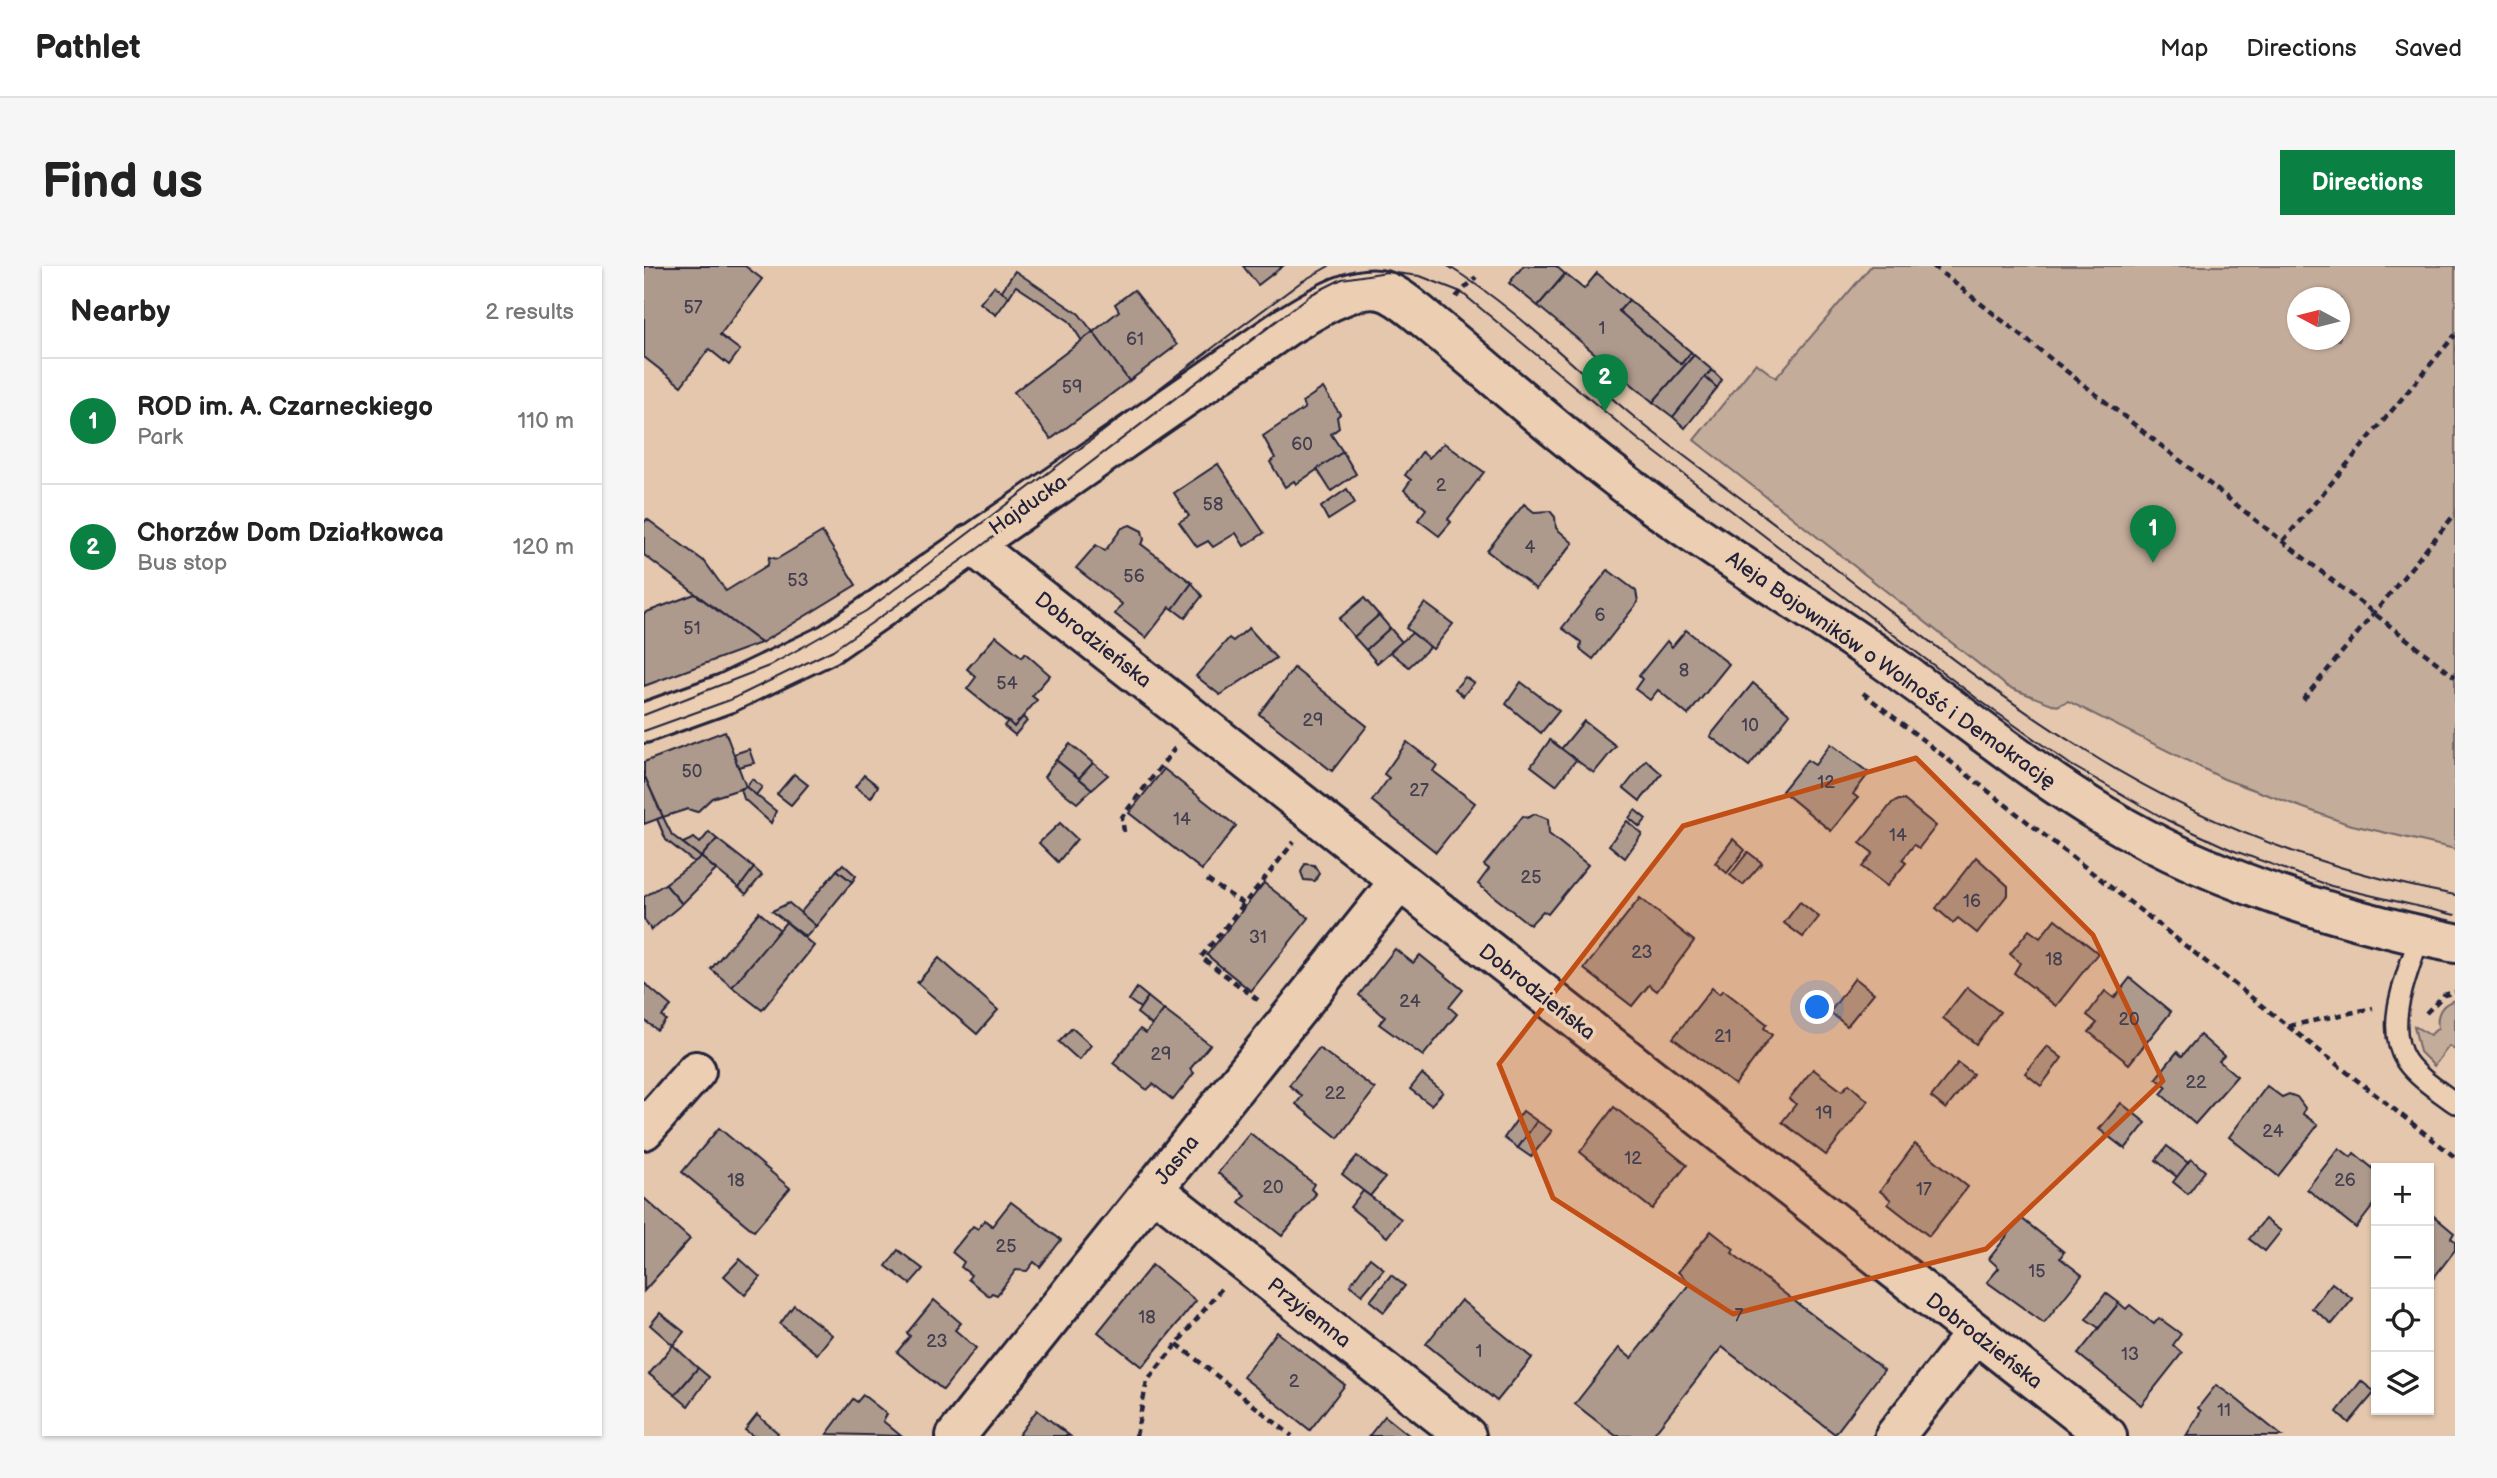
<!DOCTYPE html>
<meta charset="utf-8">
<style>
body{margin:0;font-family:"Balsamiq Sans",sans-serif;background:#f6f6f6;color:#222}
.controls{position:absolute;right:21px;bottom:21px;display:grid;overflow:hidden;border-radius:0px;box-shadow:0 2px 5px #0004}
.controls button{width:63px;height:63px;display:grid;place-items:center;padding:0;border:0;border-bottom:2px solid #e0e0e0;background:#fff;color:#222;font:35px sans-serif}
.compass{position:absolute;left:1643px;top:21px;width:63px;height:63px;border-radius:50%;background:#fff;box-shadow:0 2px 5px #0004;rotate:277deg}
.you{position:absolute;left:1174px;top:742px;width:24px;height:24px;margin:-18px;border:5px solid #fff;border-radius:50%;background:#1a73e8;box-shadow:0 0 0 10px #1a73e833}
.badge{display:grid;place-items:center;width:46px;height:46px;border-radius:50%;background:#0b8043;color:#fff;font-size:23px;font-weight:700}
.pin{position:absolute;translate:-50% -58px;filter:drop-shadow(0 2px 4px #0008)}
.pin::after{content:'';position:absolute;top:37px;width:24px;height:21px;background:inherit;clip-path:polygon(0 0,100% 0,50% 100%)}
.list{margin:0;padding:0;list-style:none}
h2{display:flex;justify-content:space-between;align-items:center;height:91px;margin:0;padding:0 28px;font-size:30px}
h2 small{font-size:23px;font-weight:400;color:#767676}
.list li{display:grid;grid-template-columns:46px 1fr auto;gap:21px;align-items:center;box-sizing:border-box;height:126px;padding:0 28px;border-top:2px solid #e0e0e0}
.list b{display:block;font-size:26px;white-space:nowrap}
.list p{margin:0;font-size:23px;white-space:nowrap;color:#767676}
.list em{font-size:23px;font-style:normal;color:#767676}
.icon{flex:none;width:38px;height:38px;fill:none;stroke:currentColor;stroke-width:2;stroke-linecap:round;stroke-linejoin:round}
.map{position:relative;flex:none;width:1811px;height:1170px;overflow:hidden;border-radius:0px}
header{display:flex;align-items:center;gap:42px;box-sizing:border-box;height:98px;padding:0 35px;background:#fff;border-bottom:2px solid #e0e0e0}
header strong{font-size:33px}
nav{display:flex;gap:38px;margin-inline-start:auto;font-size:24px}
.intro{display:flex;align-items:center;justify-content:space-between;box-sizing:border-box;height:168px;padding:0 42px}
h1{margin:0;font-size:49px}
.button{padding:18px 32px;border-radius:0px;background:#0b8043;color:#fff;font-size:24px;font-weight:700}
main{display:flex;gap:42px;padding:0 42px}
aside{flex:1;background:#fff;border-radius:0px;box-shadow:0 2px 5px #0004}
.map>svg:first-child{display:block}
.green{fill:#c4ac9a;stroke:#73676a;stroke-width:2;fill-rule:evenodd}
.building{fill:#ae9a8d;stroke:#22223b;stroke-width:2}
.lines{fill:none;stroke-linecap:round;stroke-linejoin:round}
.lane-casing{stroke:#22223b;stroke-width:24}
.street-casing{stroke:#22223b;stroke-width:44}
.secondary-casing{stroke:#22223b;stroke-width:44}
.path{stroke:#22223b;stroke-width:4.5;stroke-dasharray:7 5;stroke-linecap:butt}
.lane{stroke:#ecceb2;stroke-width:19}
.street{stroke:#ecceb2;stroke-width:38}
.secondary{stroke:#ecceb2;stroke-width:38}
.tram{stroke:#22223b;stroke-width:2}
.marked{fill:#c04e15;fill-opacity:0.2;stroke:#c04e15;stroke-width:5;stroke-linejoin:round}
.labels{text-anchor:middle;dominant-baseline:central;stroke-width:7;stroke-linejoin:round;paint-order:stroke}
.number-label{font-size:18px;fill:#454050}
.street-label{font-size:21px;fill:#22223b;stroke:#ecceb2}
</style>
<header>
<strong>Pathlet</strong>
<nav><a>Map</a><a>Directions</a><a>Saved</a></nav>
</header>
<div class="intro"><h1>Find us</h1><a class="button">Directions</a></div>
<main>
<aside>
<h2>Nearby<small>2 results</small></h2>
<ul class="list">
<li><span class="badge">1</span><div><b>ROD im. A. Czarneckiego</b><p>Park</p></div><em>110 m</em></li>
<li><span class="badge">2</span><div><b>Chorzów Dom Działkowca</b><p>Bus stop</p></div><em>120 m</em></li>
</ul>
</aside>
<div class="map">
<svg width="1811" height="1170" viewBox="0 0 1811 1170">
<rect width="100%" height="100%" fill="#e4c7ad"/>
<filter id="ink" filterUnits="userSpaceOnUse"><feTurbulence type="fractalNoise" baseFrequency=".0143" numOctaves="2"/><feDisplacementMap in="SourceGraphic" scale="14" xChannelSelector="R" yChannelSelector="G"/><feConvolveMatrix kernelMatrix="1 2 1 2 8 2 1 2 1" color-interpolation-filters="sRGB"/></filter>
<g filter="url(#ink)">
<g class="green">
<path d="M1227,0h584v583l-107,-25 -124,-45 -156,-78 -11,5 -49,-19 -314,-247 62,-77 20,15zM1654,32h42v42h-42z"/>
<path d="M1811,734v50l-6,-4 -15,20 -14,-14 -6,-26 16,9 8,-7c-2,-14 3,-24 17,-28z"/>
</g>
<g class="building">
<path d="M0,0h101l17,13 -42,56 20,15 -11,15 -20,-16 -28,37 -37,-29z"/>
<path d="M599,0h40l-25,19z"/>
<path d="M879,0h33l9,8 -27,32 -29,-23z"/>
<path d="M371,5l64,43 14,18 -11,9 -13,-20 -53,-35 -7,11 -8,-5z"/>
<path d="M953,7l32,27 -10,11 62,53 10,-12 3,3 -41,47 -115,-96 27,-32 19,15z"/>
<path d="M350,20l15,11 -13,18 -16,-12z"/>
<path d="M490,24l43,55 -48,36 -36,-49 26,-21 -4,-7z"/>
<path d="M985,34l62,52 -10,12 -62,-53z"/>
<path d="M449,66l36,49 -78,58 -37,-47z"/>
<path d="M1050,89l18,15 -39,47 -20,-15z"/>
<path d="M1068,104l10,10 -5,8 -12,-11z"/>
<path d="M1061,111l12,11 -32,40 -12,-11z"/>
<path d="M679,122l17,26 -3,3 2,11 -8,6 12,18 -47,32 -2,-3 -9,6 -15,-25 5,-4 -12,-22 42,-28 -3,-6z"/>
<path d="M800,177l40,29 -36,47 3,3 -12,14 -21,-16 8,-11 -22,-19 7,-10 -6,-5 17,-23 7,6z"/>
<path d="M699,186l13,22 -25,17 -14,-22z"/>
<path d="M574,198l46,69 -20,13 -8,-13 -23,14 -5,-6 -11,6 -18,-25 10,-6 -15,-23z"/>
<path d="M703,223l8,14 -27,17 -7,-13z"/>
<path d="M880,238l10,8 16,-1 5,6 1,11 17,15 -37,46 -49,-38z"/>
<path d="M3,253l58,43 21,29 42,-26 1,-8 8,2 45,-27 34,53 -95,58 -117,-88v-32z"/>
<path d="M486,259l12,6 2,9 -3,4 51,39 -19,26 -3,-2 -24,31 -31,-24 7,-10 -46,-36 20,-23 9,6 17,-23z"/>
<path d="M964,304l28,21 2,11 -45,57 -13,-10 1,-7 -19,-14z"/>
<path d="M548,317l10,13 -17,22 -12,-9z"/>
<path d="M51,328l66,49 -117,43v-73z"/>
<path d="M720,332l15,17 -25,22 -15,-18z"/>
<path d="M781,337l28,21 -20,25 -27,-21z"/>
<path d="M735,349l11,13 -24,22 -12,-13z"/>
<path d="M605,362l27,30 -56,37 -24,-19 33,-38 4,3z"/>
<path d="M746,362l12,14 -25,21 -11,-13z"/>
<path d="M1042,364l43,34 -41,51 -30,-25 -8,10 -15,-11 7,-10 -3,-3 28,-35 5,6z"/>
<path d="M768,367l18,14 -21,20 -19,-15z"/>
<path d="M352,370l26,21 3,-4 25,22 -18,21 5,4 -23,27 -47,-38 9,-12 -9,-8z"/>
<path d="M650,402l73,58 -35,45 -73,-57z"/>
<path d="M821,411l9,6 -11,13 -8,-7z"/>
<path d="M877,416l38,29 -18,22 -35,-29z"/>
<path d="M1109,417l37,31 -41,52 -39,-30z"/>
<path d="M379,451l4,4 -12,14 -11,-9 4,-5 6,6z"/>
<path d="M940,455l32,25 -22,27 -33,-24z"/>
<path d="M81,465l21,56 -34,11 -15,14 -9,-3 -25,8 -19,-42v-13z"/>
<path d="M906,474l26,20 -20,25 -25,-19z"/>
<path d="M763,476l30,23 -4,6 42,32 -39,49 -64,-51 17,-23 -5,-4z"/>
<path d="M426,478l23,19 -14,15 -23,-18z"/>
<path d="M1187,478l38,29 -16,21 5,4 -27,33 -49,-40 25,-31 8,5z"/>
<path d="M105,483l5,14 -16,4 -4,-13z"/>
<path d="M412,494l36,29 -15,14 -33,-26z"/>
<path d="M1002,494l16,14 -22,27 -16,-13z"/>
<path d="M449,497l15,12 -16,14 -13,-11z"/>
<path d="M520,503l72,57 -34,44 -73,-57z"/>
<path d="M150,508l14,11 -17,20 -14,-11z"/>
<path d="M0,509l19,42 -19,7z"/>
<path d="M220,509l14,11 -7,12 -16,-11z"/>
<path d="M108,513l10,8 -6,8 -10,-8z"/>
<path d="M102,521l30,24 -5,12 -27,-24 -3,-10z"/>
<path d="M1255,534h5l32,26 -17,22 -5,-3 -12,15 4,3 -19,23 -25,-19 11,-14 -13,-10 32,-40z"/>
<path d="M991,544l11,9 -6,8 -11,-9z"/>
<path d="M891,548l13,5 1,15 39,31 -40,49 -5,-3 -13,14 -52,-41 11,-15 -5,-4 39,-49 4,2z"/>
<path d="M19,551l9,18 29,22 -7,5 -28,-22 -9,-21z"/>
<path d="M983,555l15,13 -17,24 -16,-13z"/>
<path d="M416,557l17,16 -19,23 -19,-19z"/>
<path d="M65,566l8,7 -16,18 -18,-14 11,-5 6,5z"/>
<path d="M73,573l37,29 -15,20 -38,-31z"/>
<path d="M1089,573l12,11 -18,23 -12,-10z"/>
<path d="M1104,586l14,11 -19,22 -13,-10z"/>
<path d="M57,591l15,13 -34,34 -17,-20z"/>
<path d="M1332,591l32,29v8l-31,39 -19,-15 -5,5 -17,-15z"/>
<path d="M199,598l13,12 -4,6 -15,-12z"/>
<path d="M661,598l9,1 5,8 -4,8 -11,-1 -3,-8z"/>
<path d="M110,602l8,7 -16,19 -7,-6z"/>
<path d="M193,604l15,12 -36,44 -16,-13z"/>
<path d="M620,617l45,35 -58,73 -44,-36z"/>
<path d="M21,618l17,20 -31,26 -7,-11v-22z"/>
<path d="M996,632l54,43 -37,50 -8,-6 -17,21 -48,-37z"/>
<path d="M1156,636l19,15 -16,20 -19,-14z"/>
<path d="M145,637l27,23 -10,11 -34,-26z"/>
<path d="M115,646l21,18 -48,57 -21,-18z"/>
<path d="M1411,653l43,34 -42,53 -42,-33 6,-10 -10,-9 19,-24 11,8z"/>
<path d="M142,656l28,24 -52,64 -30,-23z"/>
<path d="M751,683l18,14 7,-8 43,35 -14,17 8,7 -34,42 -44,-32 6,-7 -26,-22z"/>
<path d="M295,692l59,52 -21,24 -60,-51z"/>
<path d="M1211,712l19,15 -27,33 -17,-14z"/>
<path d="M1486,712l41,34 -42,52 -40,-32 8,-9 -10,-8 18,-24 9,7z"/>
<path d="M0,717l27,23 -9,10 4,4 -9,10 -13,-10z"/>
<path d="M1323,721l33,25 -24,32 -33,-26z"/>
<path d="M493,722l11,9 -8,11 -11,-8z"/>
<path d="M1068,722l7,6 4,-4 44,34 -3,4 8,7 -37,50 -62,-47z"/>
<path d="M504,731l16,13 -12,15 -15,-12z"/>
<path d="M520,744l46,35 -20,24 4,4 -21,27 -20,-16 -6,6 -34,-27 27,-34 6,4z"/>
<path d="M428,762l19,17 -12,15 -20,-18z"/>
<path d="M1556,769l24,21 -5,5 18,15 -42,48 -34,-30 6,-7 -11,-9 21,-26 5,4z"/>
<path d="M1403,780l15,12 -21,28 -16,-13z"/>
<path d="M675,782l56,41 -37,49 -42,-34 6,-8 -13,-11z"/>
<path d="M1314,797l15,11 -27,35 -15,-12z"/>
<path d="M1169,803l29,22 7,-7 19,17 -42,54 -44,-33 14,-18 -7,-5z"/>
<path d="M778,808l21,18 -12,13 -21,-16z"/>
<path d="M1623,820l15,11 7,-3 8,3 8,11 -2,6 15,11 -40,51 -49,-39z"/>
<path d="M1477,837l25,20 -21,26 -26,-20z"/>
<path d="M970,841l73,58 -35,44 -72,-57z"/>
<path d="M879,845l14,10 -19,27 -14,-10z"/>
<path d="M893,855l15,10 -21,26 -13,-9z"/>
<path d="M75,862l71,60 -36,43 -72,-59z"/>
<path d="M606,867l64,51 -3,5 5,5 -34,42 -43,-34 6,-7 -27,-22z"/>
<path d="M1271,878l53,43 -39,49 -41,-32 3,-4 -11,-9z"/>
<path d="M1523,880l21,17 -11,14 -21,-17z"/>
<path d="M1695,882l12,9 3,-4 22,18v31l-20,26 -49,-39z"/>
<path d="M713,890l28,22 -15,18 -28,-22z"/>
<path d="M1547,893l14,12 -17,23 -15,-12z"/>
<path d="M719,925l38,28 -14,18 -37,-30z"/>
<path d="M0,932l46,41 -46,52z"/>
<path d="M367,936l50,38 -21,27 -6,-5 -7,9 -11,-1 -19,25 -5,-2 -3,3 -21,-17 3,-4 -10,-8 3,-5 -12,-10 21,-26 5,3 7,-9 7,6z"/>
<path d="M1785,946l25,21 -3,5 4,3v9l-26,34z"/>
<path d="M1377,952l43,34 -4,6 22,17 -38,48 -57,-41 12,-14 -10,-9z"/>
<path d="M1621,953l16,12 -16,20 -16,-12z"/>
<path d="M1067,965l23,18 -2,4 152,117 -49,64 -113,-87 -70,89h-36l-41,-32 44,-56 12,10 59,-75 -12,-11z"/>
<path d="M254,984l25,19 -13,15 -24,-18z"/>
<path d="M726,992l14,11 -22,26 -12,-10z"/>
<path d="M96,993l20,18 -15,18 -21,-19z"/>
<path d="M508,999l44,36 -54,66 -44,-35z"/>
<path d="M747,1009l14,11 -21,26 -14,-11z"/>
<path d="M1688,1017l21,16 -21,25 -20,-16z"/>
<path d="M1462,1027l13,10 -20,25 -13,-9z"/>
<path d="M290,1034l27,23 -6,7 21,18 -33,42 -46,-38 13,-16 -3,-3z"/>
<path d="M817,1034l71,58 -35,43 -71,-57z"/>
<path d="M1475,1037l7,6 4,-4 24,19 5,-6 22,16 -8,11 9,8 -41,52 -63,-51z"/>
<path d="M150,1039l38,30 -15,19 -37,-30z"/>
<path d="M16,1047l24,19 -11,13 -23,-20z"/>
<path d="M633,1066l68,53 -35,45 -67,-53z"/>
<path d="M29,1079l25,23 -23,27 -26,-21z"/>
<path d="M54,1102l11,9 -21,29 -13,-11z"/>
<path d="M1717,1115l14,11 -26,31 -12,-11z"/>
<path d="M1572,1119l19,13 47,38h-96l15,-25 -3,-3z"/>
<path d="M219,1129l24,19 -4,7 18,15 -74,-2 26,-35 4,3z"/>
<path d="M393,1144l33,26h-52z"/>
<path d="M113,1149l21,18 -2,3h-23l-8,-6z"/>
<path d="M741,1150l25,20h-41z"/>
</g>
<g class="lines">
<g class="lane-casing">
<path id="lane" d="M1776,670c-12,36 -37,89 -14,125 12,17 33,30 49,42"/>
</g>
<g class="street-casing">
<g id="street">
<path d="M327,278l1136,892"/>
<path d="M0,864l52,-59"/>
<path d="M510,924l312,246"/>
<path d="M312,1170l442,-553"/>
<path d="M1251,1170l80,-102"/>
</g>
</g>
<g class="secondary-casing">
<path id="secondary" d="M0,457l83,-30 102,-49 458,-318c24,-14 68,-44 97,-35 11,3 24,14 33,21 74,61 146,126 224,184 79,58 164,109 245,165 73,51 141,108 217,154 107,65 230,103 352,128"/>
</g>
<g class="path">
<path d="M1289,0l522,411"/>
<path d="M812,31l20,-20"/>
<path d="M1639,275l172,-206"/>
<path d="M1219,427l592,464"/>
<path d="M1659,434l152,-186"/>
<path d="M480,566l-2,-15 53,-69"/>
<path d="M563,614l37,24"/>
<path d="M614,734l-57,-43 93,-115"/>
<path d="M1782,747l18,-18 11,-3"/>
<path d="M1645,760l84,-18"/>
<path d="M533,1078l115,92"/>
<path d="M492,1170l11,-55 74,-92"/>
</g>
<use href="#lane" class="lane"/>
<use href="#street" class="street"/>
<use href="#secondary" class="secondary"/>
<g class="tram">
<path d="M804,0c73,45 134,110 201,163 62,48 126,94 188,141 80,62 159,125 244,178 114,73 242,122 374,147"/>
<path d="M0,449l125,-49 97,-55 365,-277 70,-52 28,-16"/>
<path d="M0,465l86,-31 103,-50 143,-100 336,-256 30,-15 45,-7 33,4 41,16 178,148 340,260 92,65 96,55 65,30 99,36 124,29"/>
</g>
</g>
</g>
<path class="marked" d="M1272,492l177,177 70,146 -177,168 -253,65 -180,-116 -54,-134 184,-238z"/>
<g class="labels">
<g class="number-label">
<text x="49" y="41">57</text>
<text x="958" y="62">1</text>
<text x="491" y="73">61</text>
<text x="428" y="121">59</text>
<text x="658" y="178">60</text>
<text x="797" y="219">2</text>
<text x="569" y="238">58</text>
<text x="886" y="281">4</text>
<text x="490" y="310">56</text>
<text x="154" y="314">53</text>
<text x="956" y="349">6</text>
<text x="48" y="362">51</text>
<text x="1040" y="404">8</text>
<text x="363" y="417">54</text>
<text x="669" y="454">29</text>
<text x="1106" y="459">10</text>
<text x="48" y="505">50</text>
<text x="1182" y="516">12</text>
<text x="775" y="524">27</text>
<text x="538" y="553">14</text>
<text x="1254" y="569">14</text>
<text x="887" y="611">25</text>
<text x="1328" y="635">16</text>
<text x="614" y="671">31</text>
<text x="998" y="686">23</text>
<text x="1410" y="693">18</text>
<text x="766" y="735">24</text>
<text x="1485" y="753">20</text>
<text x="1079" y="770">21</text>
<text x="517" y="788">29</text>
<text x="1552" y="816">22</text>
<text x="691" y="827">22</text>
<text x="1180" y="847">19</text>
<text x="1629" y="865">24</text>
<text x="989" y="892">12</text>
<text x="92" y="914">18</text>
<text x="1701" y="914">26</text>
<text x="629" y="921">20</text>
<text x="1280" y="923">17</text>
<text x="362" y="980">25</text>
<text x="1393" y="1005">15</text>
<text x="1095" y="1049">7</text>
<text x="503" y="1051">18</text>
<text x="293" y="1075">23</text>
<text x="835" y="1085">1</text>
<text x="1486" y="1088">13</text>
<text x="650" y="1115">2</text>
<text x="1580" y="1144">11</text>
</g>
<g class="street-label">
<text transform="translate(384 239) rotate(-35)">Hajducka</text>
<text transform="translate(449 374) rotate(38)">Dobrodzieńska</text>
<text transform="translate(1247 404) rotate(35)">Aleja Bojowników o Wolność i Demokrację</text>
<text transform="translate(893 726) rotate(38)">Dobrodzieńska</text>
<text transform="translate(533 894) rotate(-51)">Jasna</text>
<text transform="translate(665 1047) rotate(38)">Przyjemna</text>
<text transform="translate(1340 1075) rotate(38)">Dobrodzieńska</text>
</g>
</g>
</svg>
<div class="controls">
<button>+</button>
<button>−</button>
<button><svg class="icon" aria-label="locate" viewBox="0 0 24 24"><circle cx="12" cy="12" r="6"/><path d="M12 2v4M12 18v4M2 12h4M18 12h4"/></svg></button>
<button><svg class="icon" aria-label="layers" viewBox="0 0 24 24"><path d="M12 4l9 5-9 5-9-5zM3 14l9 5 9-5"/></svg></button>
</div>
<svg class="compass" viewBox="-18 -18 36 36"><path d="M0-13l5 13h-10z" fill="#e53935"/><path d="M0 13l5-13h-10z" fill="#767676"/></svg>
<div class="you"></div>
<div class="pin badge" style="left:1509px;top:297px">1</div>
<div class="pin badge" style="left:961px;top:146px">2</div>
</div>
</main>
